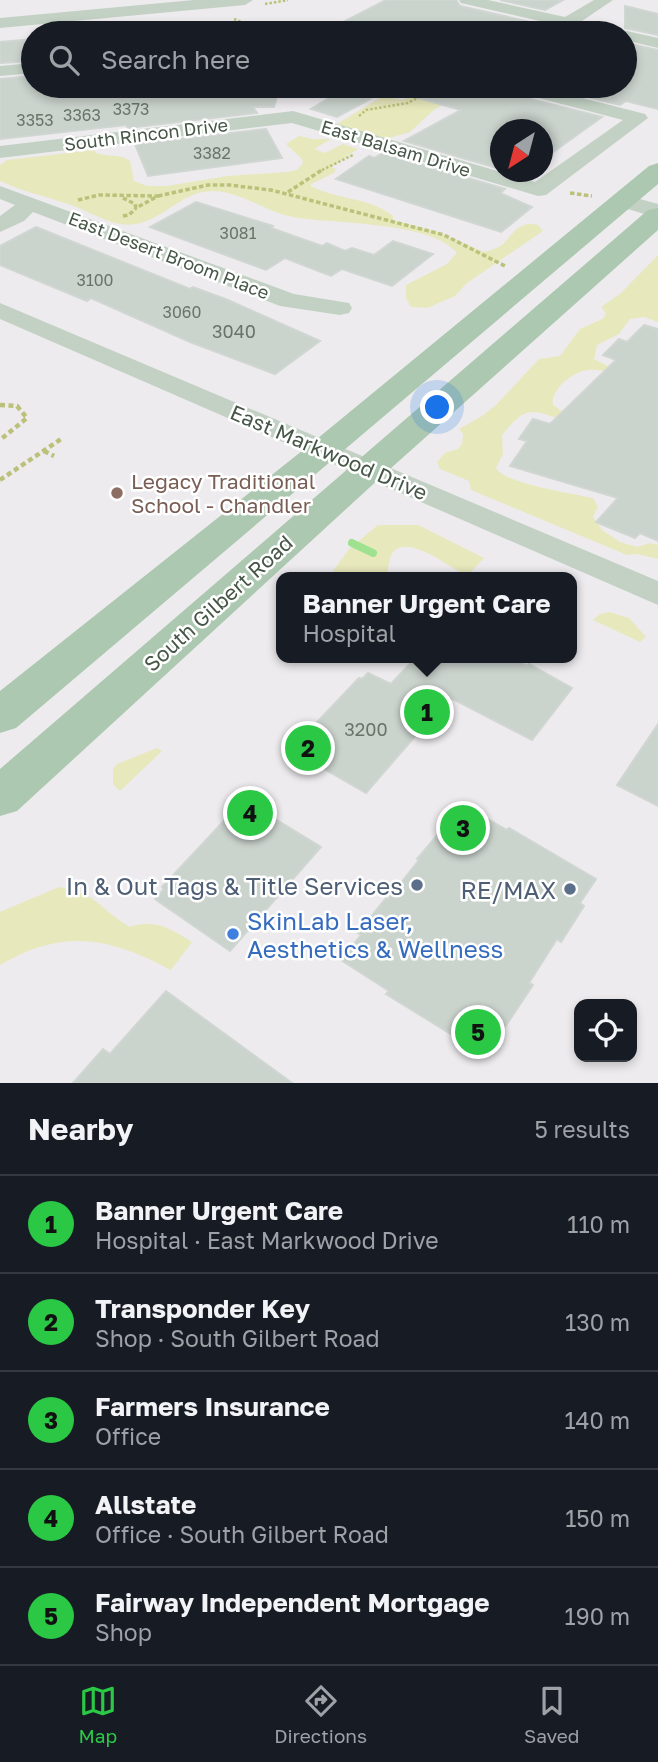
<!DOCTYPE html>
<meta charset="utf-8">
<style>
body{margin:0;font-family:"Golos Text",sans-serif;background:#242831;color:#f1f3f6}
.controls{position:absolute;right:21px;bottom:21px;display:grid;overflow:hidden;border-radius:14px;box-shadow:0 4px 10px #0003}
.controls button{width:63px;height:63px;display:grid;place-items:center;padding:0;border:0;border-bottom:2px solid #363941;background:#171b24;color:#f1f3f6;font:35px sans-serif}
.compass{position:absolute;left:490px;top:119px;width:63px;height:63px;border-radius:50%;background:#171b24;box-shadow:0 4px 10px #0003;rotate:216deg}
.you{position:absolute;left:438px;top:408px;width:24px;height:24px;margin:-18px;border:5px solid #fff;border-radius:50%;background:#1a73e8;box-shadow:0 0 0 10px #1a73e833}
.badge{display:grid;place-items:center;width:46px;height:46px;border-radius:50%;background:#2bc846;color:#111;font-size:23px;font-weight:700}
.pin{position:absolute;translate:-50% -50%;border:4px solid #fff;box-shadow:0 2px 7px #0006}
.popup{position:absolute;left:276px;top:572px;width:301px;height:91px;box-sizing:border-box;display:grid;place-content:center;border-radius:14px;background:#171b24;filter:drop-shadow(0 2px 5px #0005);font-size:23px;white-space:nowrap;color:#9ea1a6}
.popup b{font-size:26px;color:#f1f3f6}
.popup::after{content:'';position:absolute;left:50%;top:100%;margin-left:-14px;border:14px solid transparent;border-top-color:#171b24}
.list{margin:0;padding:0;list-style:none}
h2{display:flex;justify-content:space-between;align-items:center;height:91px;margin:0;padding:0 28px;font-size:30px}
h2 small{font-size:23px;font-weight:400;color:#9ea1a6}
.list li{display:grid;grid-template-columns:46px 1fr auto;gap:21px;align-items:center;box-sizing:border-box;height:98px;padding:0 28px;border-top:2px solid #363941}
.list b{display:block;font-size:26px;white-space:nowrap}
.list p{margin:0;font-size:23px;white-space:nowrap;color:#9ea1a6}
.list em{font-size:23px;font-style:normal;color:#9ea1a6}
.icon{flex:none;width:38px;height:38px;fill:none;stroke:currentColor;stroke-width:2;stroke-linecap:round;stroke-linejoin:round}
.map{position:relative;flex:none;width:658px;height:1083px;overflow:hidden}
.search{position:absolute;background:#171b24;box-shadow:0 4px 10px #0003;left:21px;right:21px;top:21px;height:77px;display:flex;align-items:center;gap:18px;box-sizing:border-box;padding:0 24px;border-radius:38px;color:#9ea1a6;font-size:26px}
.sheet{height:581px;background:#171b24}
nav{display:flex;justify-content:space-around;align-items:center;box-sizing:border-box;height:98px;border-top:2px solid #363941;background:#171b24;font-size:19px;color:#9ea1a6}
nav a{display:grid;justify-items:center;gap:4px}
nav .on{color:#2bc846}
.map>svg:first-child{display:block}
.green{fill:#e8e8bd}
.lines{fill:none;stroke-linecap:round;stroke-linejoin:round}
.stream{stroke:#9ee18e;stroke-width:8}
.building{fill:#cbd3cd;stroke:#d0d6d2;stroke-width:2}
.path-far2{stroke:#bac279;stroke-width:2.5;stroke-dasharray:2.5 2;stroke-linecap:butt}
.path-far1{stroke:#bac279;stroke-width:3.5;stroke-dasharray:4.5 2.5;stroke-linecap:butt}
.path{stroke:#bac279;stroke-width:4.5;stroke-dasharray:5 3.5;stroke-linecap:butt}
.minor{fill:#c3d1c4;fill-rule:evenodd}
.major{fill:#adc8b0;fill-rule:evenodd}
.education-dot{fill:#8d6e63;stroke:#fff;stroke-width:2.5}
.service-dot{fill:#5c6f8a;stroke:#fff;stroke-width:2.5}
.shop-dot{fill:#3f7fe0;stroke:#fff;stroke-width:2.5}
.labels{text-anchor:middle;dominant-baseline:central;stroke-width:5;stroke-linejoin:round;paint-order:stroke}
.far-number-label{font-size:16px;fill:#677568}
.far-street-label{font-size:18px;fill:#465647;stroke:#fff}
.number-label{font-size:18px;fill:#677568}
.street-label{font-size:21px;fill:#465647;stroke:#fff}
.education-label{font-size:21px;fill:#785e54;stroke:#fff;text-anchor:start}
.near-service-label{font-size:24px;fill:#4e5e75;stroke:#fff;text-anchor:end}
.near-shop-label{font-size:24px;fill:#366cbe;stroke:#fff;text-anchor:start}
</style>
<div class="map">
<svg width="658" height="1083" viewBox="0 0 658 1083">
<rect width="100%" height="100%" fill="#edebee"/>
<g class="green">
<path d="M431,86l46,2 -42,21 -25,23 -21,6 -45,-6 -7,-8 46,-28 20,4z"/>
<path d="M299,136l14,3h18l-17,10 11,4 18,-9 15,5 -27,18 5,2 -2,4 -23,11v2c26,14 59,11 82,30v4l42,11 49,21c7,-2 16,-4 21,-10 10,-11 15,-21 33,-17l5,6 -76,52 -12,13 -28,12 -16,-1 -5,-9v-13l41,-21 10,-11c-26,-32 -125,-29 -164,-36 -28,-5 -50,-25 -80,-26 -37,0 -54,39 -93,33 -18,-3 -37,-16 -55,-21 -21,-7 -44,-12 -65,-22v-16l7,-5 86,-10 5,4 25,3 7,4 4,20 13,5h20l60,-10 60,-4 10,-2 6,-7 -1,-4 -16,-15z"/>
<path d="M658,255v67l-14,-5 -14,2 -11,15 -22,11 -3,14 18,9 5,6c-9,-2 -19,-5 -28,-4 -15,1 -39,19 -36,35l13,9 2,8c-35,-12 -41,-19 -66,13l1,19 -7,14c7,15 78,26 97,30l5,9 -5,10 9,13 18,12 17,5 13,-4 8,2v14l-21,-5 -10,1 -156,-65 -2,-9 -29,-12 -3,-7 8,-9 13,-4 4,-5 1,-10 -4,-5 23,-13 14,-11 43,-46 21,-3 20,-27 24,-11 2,-5 -5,-6 19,-13z"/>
<path d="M378,525h40l66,33 -17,18c-17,-8 -58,-42 -74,-24 -5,6 -3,18 -9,25h-49l-2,-6 16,-22z"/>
<path d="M609,612l20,6 17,19 -6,5 -47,-22 7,-6z"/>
<path d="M157,748l5,3 -42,40 -7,-7v-15l4,-5z"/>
<path d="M59,887c39,6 41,23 71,40 25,-9 41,2 62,15l-21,28c-62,-33 -108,-42 -171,-5v-53z"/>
</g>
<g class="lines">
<path class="stream" d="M352,543l21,10"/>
</g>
<g class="building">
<path d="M386,0h70l4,6 66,15 -23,12h-181z"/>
<path d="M500,0h63l-18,10z"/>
<path d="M625,6l33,8v21l-33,-7z"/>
<path d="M33,39v22l-33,2v-21z"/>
<path d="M625,43l33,7v59l-32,-8 -6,4 -75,-19h80z"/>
<path d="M33,76v10h247l-6,21h-21l4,6 -129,15 -2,-3 -126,14v-60z"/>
<path d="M398,86h104l5,7 95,24 -60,43v-30h-42v39l-96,-28 57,-31 -64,-18z"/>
<path d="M340,91l30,8 -33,18 -26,-8z"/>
<path d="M266,129l16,29 -134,18 -13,-32z"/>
<path d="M383,153l122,36 -5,4 32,14 -31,25 -165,-53 33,-23 5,2z"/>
<path d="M196,202l77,24 -2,2 51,18 5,-3 18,8 7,-3 22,7 19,-14 40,13 -41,32 -50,-17 -11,7 -46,-18 -19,12 -116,-43z"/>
<path d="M36,227l154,62 3,-2 35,13 92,41 -45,33 -85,-32 -99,-44 -4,3 -87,-36v-19z"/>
<path d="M644,325l14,4v212l-18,-8 -5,5 -39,-16 22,-24 -108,-32 17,-25 -8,-2 14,-20 17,5 66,-64 -13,-5 16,-16 8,3z"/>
<path d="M415,658h94l18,8 2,-2 43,24 -40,52 -83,-43 -83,96 -73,-42 8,-8 -2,-2 60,-63 3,1 6,-6 23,11z"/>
<path d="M658,724v82l-41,-21z"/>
<path d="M247,802l74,45 -91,104 -75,-52 9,-10 -2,-2 74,-79 3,3z"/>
<path d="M463,805l44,25 2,-2 87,51 -16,24 4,3 -23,36 -4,-3 -28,44 4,2 -28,42 -3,-2 -19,29 -97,-60 3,-3 -48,-31 20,-25 -3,-2 28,-35 2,1 31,-39 -2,-1z"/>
<path d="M166,991l126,92h-219l30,-34 7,5z"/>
</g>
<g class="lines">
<g class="path-far2">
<path d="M265,4l23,-4"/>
<path d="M234,19l34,14"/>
<path d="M359,116l7,-6 42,-7 31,-17"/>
<path d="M318,172l35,-17"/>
</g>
<g class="path-far1">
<path d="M288,192l34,-22"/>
<path d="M570,193l22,3"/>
<path d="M158,196l50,-11h21l42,5 173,45 61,31"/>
<path d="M78,200l21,-5 59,1 -22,12 -1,-4 -12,-6"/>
<path d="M123,216l6,-1 7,-7"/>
</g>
<g class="path">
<path d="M0,405l17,1 10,12 -27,22"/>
<path d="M44,451l10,5"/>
<path d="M0,480l61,-41"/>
</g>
<g class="minor">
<path d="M194,0h59l-8,5 -245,23v-10z"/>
<path d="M459,0h29l77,17 29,-17h19l-31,21 76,17v10l-33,-8v-7h-31l-25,-5 -10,4 -6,-1 -2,-4 2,-3 -92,-21z"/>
<path d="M309,28l8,5h-26l2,-4z"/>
<path d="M33,63v10l-33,3v-10z"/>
<path d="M505,86h30l110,28 3,4 -102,77 -8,1 -246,-73 -292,35v-12l293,-35 242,71 88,-62 -115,-30z"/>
<path d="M0,186l294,108 55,9 3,5 -3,5 -9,2 -60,-9 -247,-94 -9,9 -24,11v-16l15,-11 -15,-6z"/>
<path d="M622,194l36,10v14l-44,-13 -3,-5 3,-5z"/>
<path d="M0,303l658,278v24l-658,-286z"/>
</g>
<g class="major">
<path d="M658,163v21l-642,544 -16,5v-42l312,-248 337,-277z"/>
<path d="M658,208v22l-277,247 -364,334 -17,5v-47l648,-559z"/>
</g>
</g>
<circle class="education-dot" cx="117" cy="493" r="7"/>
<g class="service-dot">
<circle cx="417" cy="885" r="7"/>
<circle cx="570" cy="889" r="7"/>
</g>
<circle class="shop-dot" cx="233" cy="934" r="7"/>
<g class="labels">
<g class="far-number-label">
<text x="131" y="109">3373</text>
<text x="82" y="115">3363</text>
<text x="35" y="120">3353</text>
<text x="212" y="153">3382</text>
<text x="238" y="233">3081</text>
<text x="95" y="280">3100</text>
<text x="182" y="312">3060</text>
</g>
<g class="far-street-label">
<text transform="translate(146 134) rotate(-7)">South Rincon Drive</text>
<text transform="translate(396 148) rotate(17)">East Balsam Drive</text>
<text transform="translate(169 255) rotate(21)">East Desert Broom Place</text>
</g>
<g class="number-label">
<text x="234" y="331">3040</text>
<text x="366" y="729">3200</text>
</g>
<g class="street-label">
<text transform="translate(329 452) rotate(23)">East Markwood Drive</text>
<text transform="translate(218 603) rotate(-42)">South Gilbert Road</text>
</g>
<g class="education-label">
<text x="131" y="481">Legacy Traditional<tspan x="131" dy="24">School - Chandler</tspan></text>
</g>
<g class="near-service-label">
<text x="403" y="885">In &amp; Out Tags &amp; Title Services</text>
<text x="556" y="889">RE/MAX</text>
</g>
<g class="near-shop-label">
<text x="247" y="920">SkinLab Laser,<tspan x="247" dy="28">Aesthetics &amp; Wellness</tspan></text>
</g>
</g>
</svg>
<div class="controls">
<button><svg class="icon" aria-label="locate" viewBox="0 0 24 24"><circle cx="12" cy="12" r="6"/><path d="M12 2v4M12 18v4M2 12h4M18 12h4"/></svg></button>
</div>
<svg class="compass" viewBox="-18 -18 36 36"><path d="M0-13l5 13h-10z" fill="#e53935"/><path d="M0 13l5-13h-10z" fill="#9ea1a6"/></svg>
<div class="you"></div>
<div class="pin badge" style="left:427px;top:712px">1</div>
<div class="popup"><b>Banner Urgent Care</b>Hospital</div>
<div class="pin badge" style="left:308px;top:748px">2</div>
<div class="pin badge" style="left:463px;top:828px">3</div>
<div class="pin badge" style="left:250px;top:813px">4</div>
<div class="pin badge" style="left:478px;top:1032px">5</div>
<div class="search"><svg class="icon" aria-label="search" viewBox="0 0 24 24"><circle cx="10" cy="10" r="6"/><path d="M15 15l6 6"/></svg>Search here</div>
</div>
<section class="sheet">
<h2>Nearby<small>5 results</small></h2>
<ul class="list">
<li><span class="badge">1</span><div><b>Banner Urgent Care</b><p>Hospital · East Markwood Drive</p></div><em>110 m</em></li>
<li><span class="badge">2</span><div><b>Transponder Key</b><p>Shop · South Gilbert Road</p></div><em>130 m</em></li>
<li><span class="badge">3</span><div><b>Farmers Insurance</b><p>Office</p></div><em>140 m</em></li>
<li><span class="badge">4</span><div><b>Allstate</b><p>Office · South Gilbert Road</p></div><em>150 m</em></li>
<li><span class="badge">5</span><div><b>Fairway Independent Mortgage</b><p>Shop</p></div><em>190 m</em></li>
</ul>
</section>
<nav>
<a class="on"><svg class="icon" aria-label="map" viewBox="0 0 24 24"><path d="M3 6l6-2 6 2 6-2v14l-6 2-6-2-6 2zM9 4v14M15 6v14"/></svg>Map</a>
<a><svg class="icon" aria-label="directions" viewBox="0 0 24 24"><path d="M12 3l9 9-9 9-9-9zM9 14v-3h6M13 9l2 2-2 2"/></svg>Directions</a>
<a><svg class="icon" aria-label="saved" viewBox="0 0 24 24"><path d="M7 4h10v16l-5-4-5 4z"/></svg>Saved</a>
</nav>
